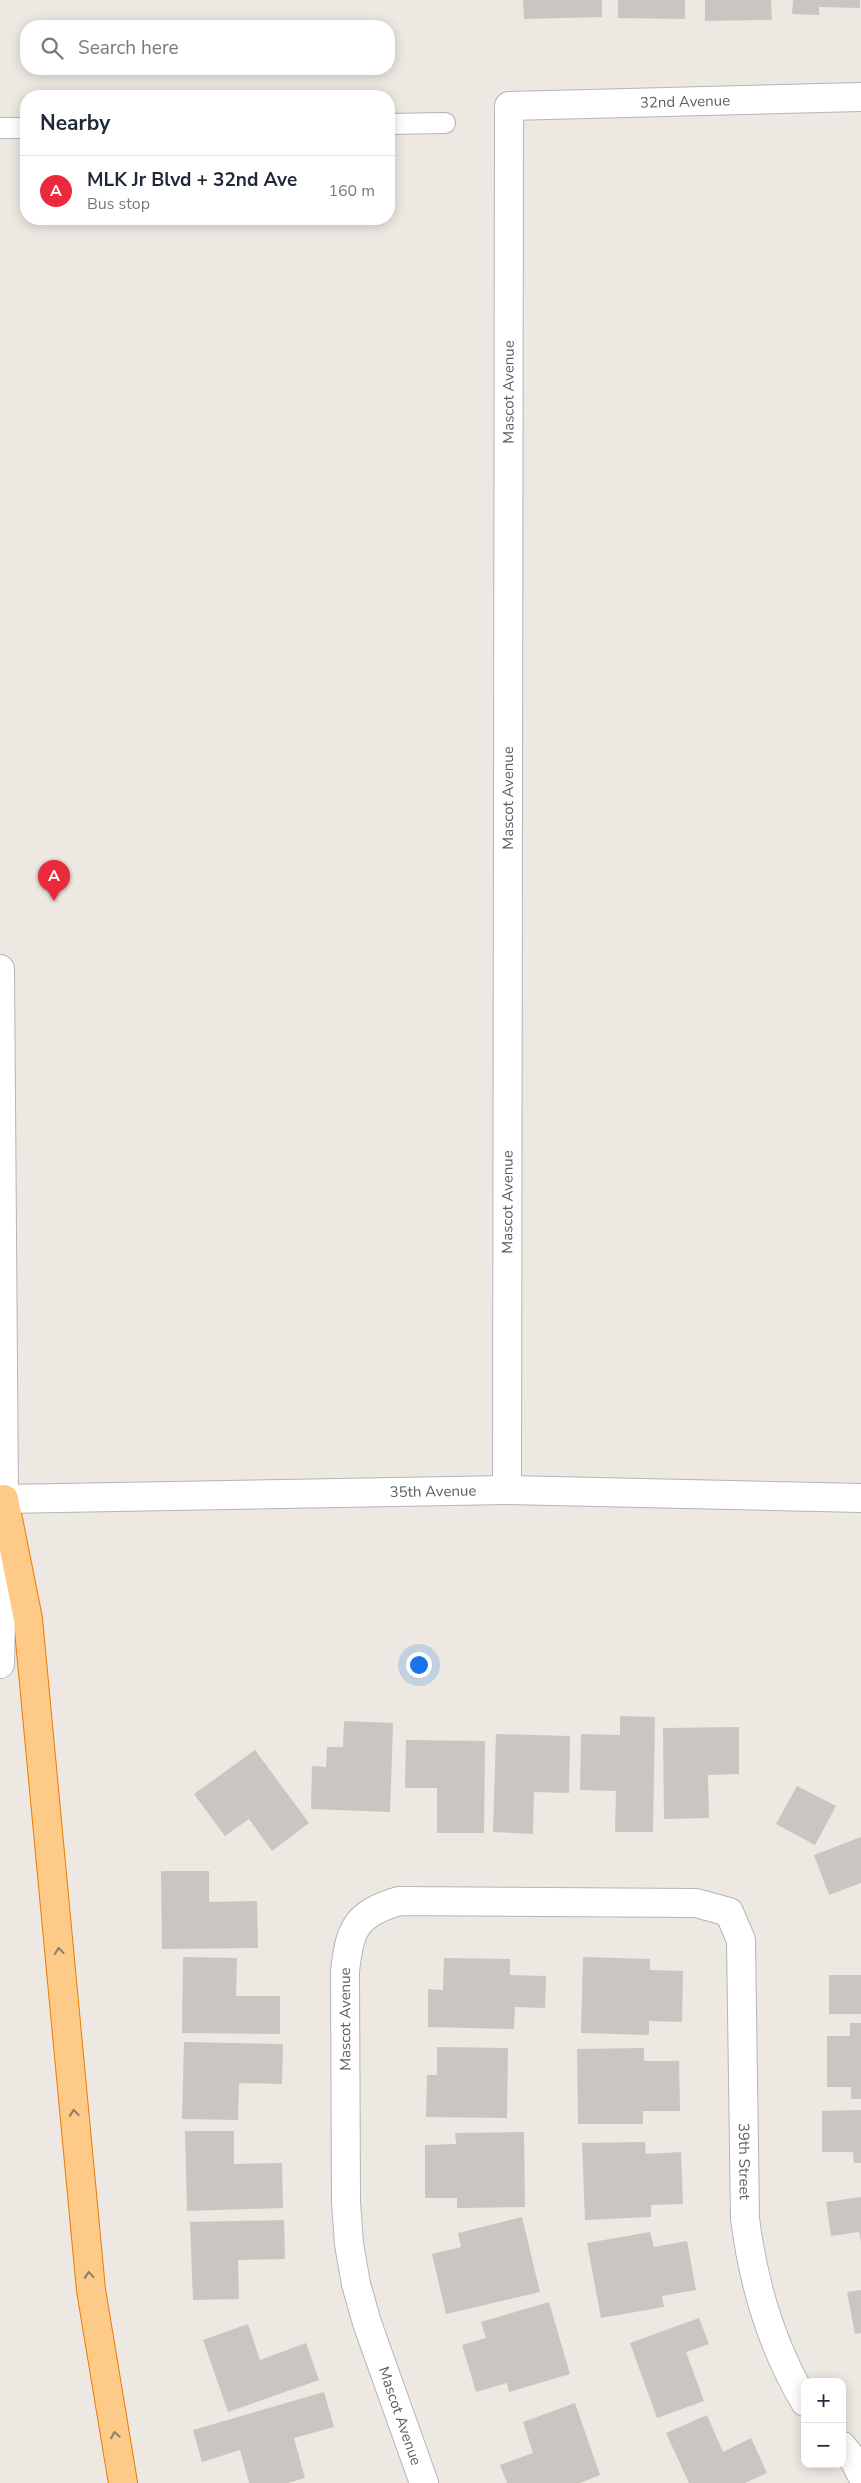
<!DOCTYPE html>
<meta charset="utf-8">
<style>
body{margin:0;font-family:"Nunito Sans",sans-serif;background:#f2f2f3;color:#1f2937}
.controls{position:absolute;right:15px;bottom:15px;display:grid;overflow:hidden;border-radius:10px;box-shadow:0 2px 12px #0003}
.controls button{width:45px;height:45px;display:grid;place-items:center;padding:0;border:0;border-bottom:1px solid #e0e1e3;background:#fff;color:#1f2937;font:25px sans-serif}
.you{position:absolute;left:418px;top:1664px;width:18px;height:18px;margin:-12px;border:4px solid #fff;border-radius:50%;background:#1a73e8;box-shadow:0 0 0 8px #1a73e833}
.badge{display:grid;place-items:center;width:32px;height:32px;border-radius:50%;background:#ea2a3c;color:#fff;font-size:16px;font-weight:700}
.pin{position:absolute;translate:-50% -41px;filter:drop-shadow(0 1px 2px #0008)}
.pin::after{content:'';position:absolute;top:26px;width:18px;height:15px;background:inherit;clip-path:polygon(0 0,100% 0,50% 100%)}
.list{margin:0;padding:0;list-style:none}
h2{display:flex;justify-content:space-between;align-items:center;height:65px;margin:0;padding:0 20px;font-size:21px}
h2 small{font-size:16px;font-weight:400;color:#747a83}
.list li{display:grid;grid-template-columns:32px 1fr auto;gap:15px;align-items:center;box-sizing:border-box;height:70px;padding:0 20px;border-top:1px solid #e0e1e3}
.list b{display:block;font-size:19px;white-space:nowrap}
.list p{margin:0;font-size:16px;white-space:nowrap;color:#747a83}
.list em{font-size:16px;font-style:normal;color:#747a83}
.icon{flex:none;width:28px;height:28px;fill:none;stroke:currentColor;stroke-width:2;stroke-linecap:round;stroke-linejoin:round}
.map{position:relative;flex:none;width:861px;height:2483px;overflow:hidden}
.search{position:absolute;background:#fff;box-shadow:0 2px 12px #0003;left:20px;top:20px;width:375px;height:55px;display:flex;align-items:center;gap:12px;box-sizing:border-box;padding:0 18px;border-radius:20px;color:#747a83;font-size:19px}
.panel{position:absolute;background:#fff;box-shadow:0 2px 12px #0003;left:20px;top:90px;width:375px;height:135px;border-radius:20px}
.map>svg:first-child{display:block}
.building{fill:#c9c5c0}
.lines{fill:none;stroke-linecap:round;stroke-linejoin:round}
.service-casing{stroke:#b2b5b9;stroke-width:22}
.minor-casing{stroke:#b2b5b9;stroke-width:30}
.tertiary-casing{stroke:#b2b5b9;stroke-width:30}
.motorway-casing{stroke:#ed7a00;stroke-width:30}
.service{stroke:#fff;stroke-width:20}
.minor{stroke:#fff;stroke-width:28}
.tertiary{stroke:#fff;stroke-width:28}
.motorway{stroke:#fdcb87;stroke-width:28}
.oneway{stroke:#8a7f6d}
.labels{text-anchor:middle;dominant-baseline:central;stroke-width:4;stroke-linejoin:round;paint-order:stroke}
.street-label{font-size:15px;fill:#595f62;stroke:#fff}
</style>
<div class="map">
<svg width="861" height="2483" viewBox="0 0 861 2483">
<rect width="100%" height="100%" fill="#ede8e1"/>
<g class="building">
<path d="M523,0h79v17l-78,2z"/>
<path d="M618,0h67v19l-67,-1z"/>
<path d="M705,0h66l1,20 -67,1z"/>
<path d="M793,0h67v8l-41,-1v8l-27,-1z"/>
<path d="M620,1716l35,1 -2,115h-38l1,-41 -36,-1 1,-56 39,1z"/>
<path d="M344,1721l49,2 -3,89 -79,-3 1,-43 14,1 1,-20h16z"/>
<path d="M739,1727v47l-31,1 1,43 -45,1 -1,-91z"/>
<path d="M496,1734l74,2 -1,57 -35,-1 -1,42 -40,-2z"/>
<path d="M406,1740l79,1 -1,92h-47v-45h-32z"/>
<path d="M255,1750l54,73 -37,28 -23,-32 -24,17 -31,-42z"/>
<path d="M797,1786l39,20 -21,39 -39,-21z"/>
<path d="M861,1837v46l-32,12 -15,-40z"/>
<path d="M161,1871h48v31l48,-1 1,47 -96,1z"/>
<path d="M183,1957l54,1 -1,38h44v38l-98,-1z"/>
<path d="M583,1957l67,2v11l33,1 -1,51 -33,-1v14l-68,-2z"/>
<path d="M444,1958l66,1v16l36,1 -1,32 -30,-1 -1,22 -86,-2v-38l15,1z"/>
<rect x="829" y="1975" width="32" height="39"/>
<path d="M850,2023h11v76h-10v-12h-24v-51h23z"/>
<path d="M184,2042l99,2 -1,40 -43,-1 -1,37 -56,-1z"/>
<path d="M437,2047l71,1 -1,70 -81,-1 1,-42h10z"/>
<path d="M644,2048v13h35l1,50h-37v13h-65l-1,-75z"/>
<path d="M861,2110v53h-7l-1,-11h-31v-41z"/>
<path d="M185,2131h49v33l48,-1 1,45 -96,3z"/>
<path d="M524,2132l1,75 -68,1v-10h-32v-53l31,-1 -1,-11z"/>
<path d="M645,2142l1,12 35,-2 2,52 -32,1v12l-66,3 -3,-77z"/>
<path d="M861,2197v45l-2,-10 -28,4 -5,-34z"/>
<path d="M522,2217l18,75 -94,22 -14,-60 29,-7 -3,-14z"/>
<path d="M284,2220l1,39 -47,1 1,39 -46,1 -3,-78z"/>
<path d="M650,2232l4,15 33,-6 9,49 -34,6 2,11 -63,11 -14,-75z"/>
<path d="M861,2290v43l-6,1 -8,-42z"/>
<path d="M549,2302l21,72 -61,18 -2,-9 -31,9 -14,-47 24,-7 -5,-16z"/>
<path d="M699,2318l10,26 -23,8 18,49 -47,17 -27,-75z"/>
<path d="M248,2324l12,36 46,-17 13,37 -91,32 -25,-72z"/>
<path d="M324,2392l10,35 -40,11 11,40 -17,5h-39l-9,-33 -38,12 -9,-32z"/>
<path d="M575,2403l25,72 -20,8h-73l-7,-18 33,-12 -10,-31z"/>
<path d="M707,2415l16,37 28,-14 16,35 -22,10h-56l-23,-50z"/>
</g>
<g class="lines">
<g class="service-casing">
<g id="service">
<path d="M389,124l56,-1"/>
<path d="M0,128h26"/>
</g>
</g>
<g class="minor-casing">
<g id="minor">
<path id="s1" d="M507,1490l2,-1384 352,-9"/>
<path id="s2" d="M4,1499l503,-9 354,8"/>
<path d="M842,2446l13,16 6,12"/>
<path id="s3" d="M424,2483l-57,-160 -11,-39 -7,-40 -3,-42 -1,-231c5,-42 10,-57 54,-70l297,2 33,9 12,28 4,278c8,65 26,127 60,184"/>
</g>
</g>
<g class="tertiary-casing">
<path id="tertiary" d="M0,969l4,530 -4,165"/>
</g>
<g class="motorway-casing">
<path id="motorway" d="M4,1499l24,120 63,671 32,193"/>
</g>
<use href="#service" class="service"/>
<use href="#minor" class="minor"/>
<use href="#tertiary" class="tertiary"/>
<use href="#motorway" class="motorway"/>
</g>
<defs><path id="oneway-chevron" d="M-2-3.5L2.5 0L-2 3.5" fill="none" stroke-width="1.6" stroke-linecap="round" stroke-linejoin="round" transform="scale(1.25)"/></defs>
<g class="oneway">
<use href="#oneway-chevron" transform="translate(59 1951) rotate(-95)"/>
<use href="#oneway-chevron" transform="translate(74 2113) rotate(-95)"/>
<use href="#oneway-chevron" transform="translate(89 2275) rotate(-95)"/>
<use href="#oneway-chevron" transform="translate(115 2435) rotate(-100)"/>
</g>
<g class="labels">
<g class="street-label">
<text stroke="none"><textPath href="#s1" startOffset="1560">32nd Avenue</textPath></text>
<text stroke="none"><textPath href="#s1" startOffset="1098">Mascot Avenue</textPath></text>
<text stroke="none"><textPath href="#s1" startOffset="692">Mascot Avenue</textPath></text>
<text stroke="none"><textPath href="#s1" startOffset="288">Mascot Avenue</textPath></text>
<text stroke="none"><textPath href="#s2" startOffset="429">35th Avenue</textPath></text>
<text stroke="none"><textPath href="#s3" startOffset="476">Mascot Avenue</textPath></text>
<text stroke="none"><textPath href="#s3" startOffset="1204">39th Street</textPath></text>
<text transform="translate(400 2416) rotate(71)">Mascot Avenue</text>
</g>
</g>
</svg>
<div class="controls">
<button>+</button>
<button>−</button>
</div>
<div class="you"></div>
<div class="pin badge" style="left:54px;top:901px">A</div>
<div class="search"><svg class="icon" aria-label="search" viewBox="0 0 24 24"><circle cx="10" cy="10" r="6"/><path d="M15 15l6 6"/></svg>Search here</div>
<section class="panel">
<h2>Nearby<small></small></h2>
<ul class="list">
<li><span class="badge">A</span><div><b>MLK Jr Blvd + 32nd Ave</b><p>Bus stop</p></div><em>160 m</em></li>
</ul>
</section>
</div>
